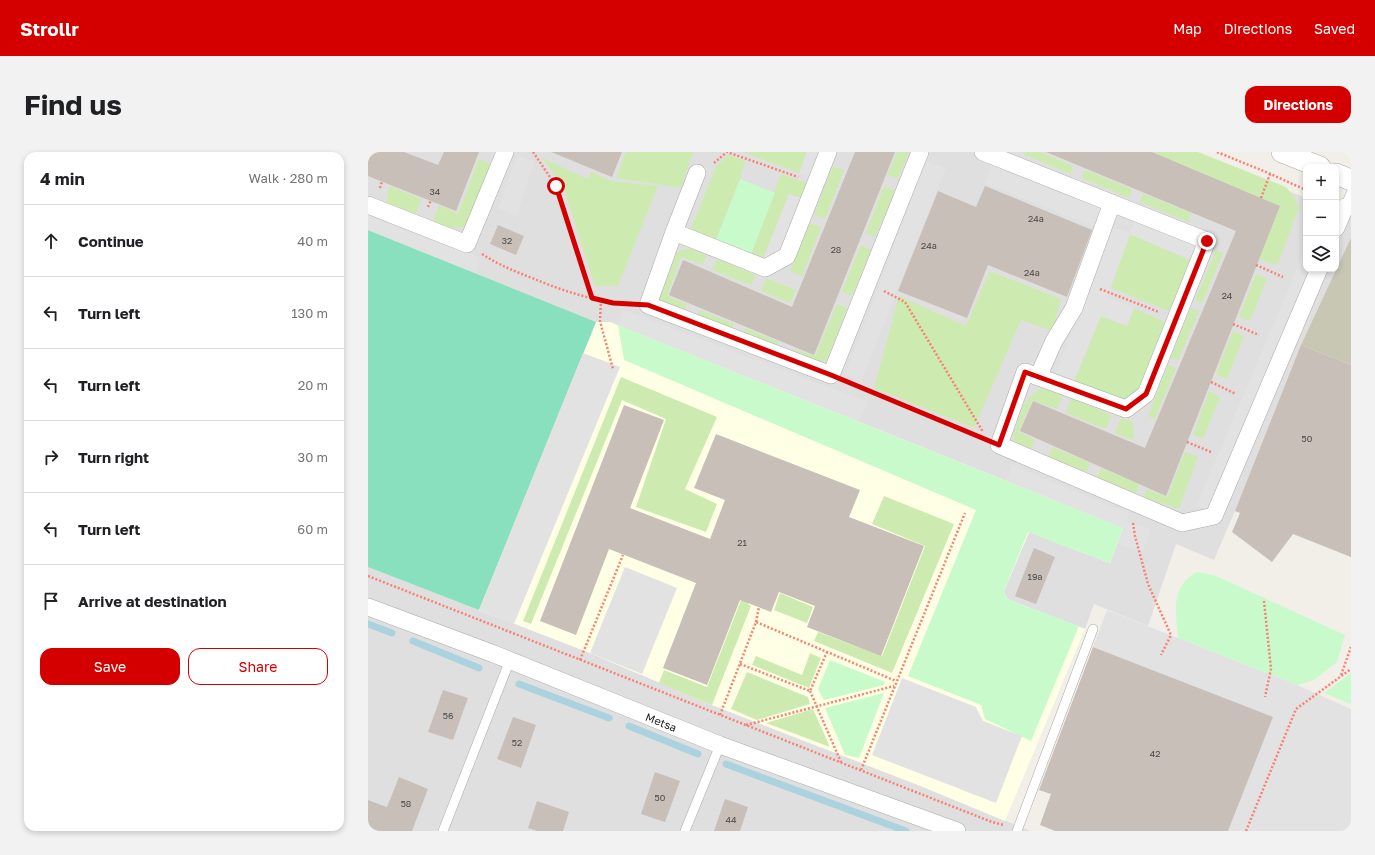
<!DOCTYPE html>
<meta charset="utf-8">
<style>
body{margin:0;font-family:"Golos Text",sans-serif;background:#f2f2f2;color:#202124}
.controls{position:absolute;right:12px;top:12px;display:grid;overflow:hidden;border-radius:8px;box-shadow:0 2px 6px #0003}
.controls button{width:36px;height:36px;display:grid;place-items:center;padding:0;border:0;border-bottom:1px solid #e0e0e0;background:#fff;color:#202124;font:20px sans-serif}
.stop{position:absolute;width:12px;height:12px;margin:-9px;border:3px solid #d40000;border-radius:50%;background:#fff}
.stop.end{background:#d40000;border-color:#fff;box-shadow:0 1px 4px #0008}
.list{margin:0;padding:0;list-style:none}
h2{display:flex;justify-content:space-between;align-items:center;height:52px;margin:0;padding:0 16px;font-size:17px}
h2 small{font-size:13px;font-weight:400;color:#757577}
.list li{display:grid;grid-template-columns:26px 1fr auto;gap:12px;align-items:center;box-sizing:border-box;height:72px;padding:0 16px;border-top:1px solid #e0e0e0}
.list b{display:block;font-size:15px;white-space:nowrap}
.list em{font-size:13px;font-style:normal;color:#757577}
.actions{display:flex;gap:8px;padding:12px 16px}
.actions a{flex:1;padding:9px 0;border:1px solid #d40000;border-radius:12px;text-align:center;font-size:14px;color:#d40000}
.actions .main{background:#d40000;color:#fff}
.icon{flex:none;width:22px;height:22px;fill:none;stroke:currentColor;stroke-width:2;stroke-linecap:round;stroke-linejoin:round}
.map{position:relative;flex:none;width:983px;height:679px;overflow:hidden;border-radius:12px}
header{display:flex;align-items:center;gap:24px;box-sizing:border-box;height:56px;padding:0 20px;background:#d40000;color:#fff}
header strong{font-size:19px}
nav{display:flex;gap:22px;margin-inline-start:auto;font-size:14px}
.intro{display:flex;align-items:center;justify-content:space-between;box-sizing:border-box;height:96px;padding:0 24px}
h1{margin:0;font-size:28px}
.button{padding:10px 18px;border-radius:12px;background:#d40000;color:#fff;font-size:14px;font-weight:700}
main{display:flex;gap:24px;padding:0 24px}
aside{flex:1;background:#fff;border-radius:12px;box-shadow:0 2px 6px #0003}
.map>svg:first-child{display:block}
.residential{fill:#e0dfdf}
.education{fill:#ffffe5}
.construction{fill:#c7c7b4}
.grass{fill:#cdebb0}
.park{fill:#c8facc}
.pitch{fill:#88e0be}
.parking{fill:#e2e2e2}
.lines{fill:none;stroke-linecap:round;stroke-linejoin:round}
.stream{stroke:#aad3df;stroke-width:7}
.building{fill:#c7bfb8}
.service-casing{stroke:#a9a9a9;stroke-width:10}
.minor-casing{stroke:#a9a9a9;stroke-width:18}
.tertiary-casing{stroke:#a9a9a9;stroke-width:22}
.path{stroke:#fa8072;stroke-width:2.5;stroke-dasharray:2 2;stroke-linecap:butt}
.service{stroke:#fff;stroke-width:9}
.minor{stroke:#fff;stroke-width:17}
.tertiary{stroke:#fff;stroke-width:21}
.route{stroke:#d40000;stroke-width:5}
.labels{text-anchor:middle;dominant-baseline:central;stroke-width:3.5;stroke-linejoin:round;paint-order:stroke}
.number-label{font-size:9px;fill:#4b4948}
.street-label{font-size:11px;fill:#222;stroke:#fff}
</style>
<header>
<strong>Strollr</strong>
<nav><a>Map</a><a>Directions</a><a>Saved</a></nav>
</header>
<div class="intro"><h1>Find us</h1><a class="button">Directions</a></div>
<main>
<aside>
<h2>4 min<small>Walk · 280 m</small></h2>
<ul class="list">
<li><svg class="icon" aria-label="ahead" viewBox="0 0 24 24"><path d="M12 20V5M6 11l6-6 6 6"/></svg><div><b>Continue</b></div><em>40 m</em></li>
<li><svg class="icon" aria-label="left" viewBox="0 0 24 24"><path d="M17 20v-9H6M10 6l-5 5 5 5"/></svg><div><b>Turn left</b></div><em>130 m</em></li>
<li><svg class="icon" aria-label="left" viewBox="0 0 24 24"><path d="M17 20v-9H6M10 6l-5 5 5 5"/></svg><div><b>Turn left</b></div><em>20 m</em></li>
<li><svg class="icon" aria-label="right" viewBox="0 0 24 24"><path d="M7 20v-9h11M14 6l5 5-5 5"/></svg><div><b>Turn right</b></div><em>30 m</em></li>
<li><svg class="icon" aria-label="left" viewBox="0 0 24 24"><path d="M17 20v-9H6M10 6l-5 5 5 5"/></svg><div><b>Turn left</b></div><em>60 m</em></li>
<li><svg class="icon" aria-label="arrive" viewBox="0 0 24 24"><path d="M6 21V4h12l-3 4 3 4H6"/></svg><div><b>Arrive at destination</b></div></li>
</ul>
<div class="actions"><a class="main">Save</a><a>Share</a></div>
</aside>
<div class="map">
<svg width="983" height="679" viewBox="0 0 983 679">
<rect width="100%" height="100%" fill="#f2efe9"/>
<g class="residential">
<path d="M0,0h823l115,46v71h30v-58l15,6v23l-137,320 -38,-16 -28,82 -54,-22 -9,25 -78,-30 -3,-8 25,-59 81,31 13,-35 -513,-206h-14l-228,-92z"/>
<path d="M0,415l222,86 122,52 206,80 113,46h-663z"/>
</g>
<path class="education" d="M228,170h14l513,206 -13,35 -81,-31 -25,59 3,8 78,30 -80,192 -87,-36 -206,-80 -122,-52 -111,-43z"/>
<path class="construction" d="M983,86v127l-50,-20z"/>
<g class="grass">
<path d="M258,0h67l-12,36 -65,-10z"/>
<path d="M375,0h64l-8,21z"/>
<path d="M529,0h12l-11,27 -10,-4z"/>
<path d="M656,0h16l33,14 -3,8 -47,-20z"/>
<path d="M784,0h46l88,35 9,11 4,10 -21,55 -6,1 -13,-5 21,-53z"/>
<path d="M361,3l16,6 -5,18 -26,66 -25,-11 27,-68z"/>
<path d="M174,6l46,21 3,-7 21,9 46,5 -40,100h-23l-32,-100z"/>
<path d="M111,7l12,5 -21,61c-14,5 -24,3 -37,-2l6,-18 19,9z"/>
<path d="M465,14l11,4 -19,49 -11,-5z"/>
<path d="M717,18l47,19 -3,9 -47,-20z"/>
<path d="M413,22l30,11 -5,15 -17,-6 -27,68 -13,-3z"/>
<path d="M21,34l33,13 -7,16 -29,-11z"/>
<path d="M516,34l11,5 -20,46 -9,-4z"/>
<path d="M775,42l48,19 -3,9 -48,-20z"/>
<path d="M442,71l11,4 -19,49 -12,-5z"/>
<path d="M762,82l60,26 -21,51 -58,-23z"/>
<path d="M493,93l10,5 -19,46 -10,-4z"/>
<path d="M317,97h5l16,6 -3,10 -22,-8 -14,39 20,8 -2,6 -26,-10 17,-46 3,-3z"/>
<path d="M848,98l7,3 -21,50 -7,-2z"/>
<path d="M349,107l39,16 -5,10 -39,-15z"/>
<path d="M622,119l71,28 -9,32 -31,-11 -47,108 -100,-40 25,-92 67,30z"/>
<path d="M888,122l11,5 -17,42 -11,-4z"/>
<path d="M398,126l30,12 -6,13 -29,-12z"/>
<path d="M469,152l10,4 -19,51 -10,4 -24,-9 1,-5 20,7z"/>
<path d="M766,156l35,16 -27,69 -20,11 -50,-18 29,-70 26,10z"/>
<path d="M823,156l8,3 -21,50 -8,-3z"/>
<path d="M332,158l34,14 -2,5 -34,-14z"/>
<path d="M377,176l34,14 -2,5 -34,-14z"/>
<path d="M865,179l11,5 -17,43 -11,-5z"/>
<path d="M800,213l8,3 -21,51 -7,-3z"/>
<path d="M253,225l96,40 -32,72 32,15 -11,28 -70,-25 30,-88 -44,-19 -91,224 -8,-3z"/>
<path d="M674,237h6l15,6 -6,14 -25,-9 -13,32 16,8 -4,10c-8,-3 -16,-5 -18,-14 6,-17 10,-42 29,-47z"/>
<path d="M841,239l11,6 -17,42 -10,-4z"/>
<path d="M703,246l40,17 -5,14 -40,-16z"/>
<path d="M753,266l12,4 1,18 -19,-7z"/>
<path d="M684,295l38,16 -3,9 -39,-15z"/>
<path d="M817,300l13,5 -19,52 -36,-12 3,-8 21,8z"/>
<path d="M733,316l38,16 -3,9 -39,-15z"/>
<path d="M516,344l70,28 -62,149 -78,-32 4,-9 64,24 43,-110 -53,-22z"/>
<path d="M379,433l7,3 -6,16 3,2 -39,99 -53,-22 5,-13 43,17z"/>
<path d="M412,441l33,14 -6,16 -33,-13z"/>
<path d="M442,501l11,5 -12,30 -57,-23 4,-9 46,19z"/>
<path d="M379,520l61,25 2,7 -53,16 -26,-11z"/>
<path d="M445,557l17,38 -64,-24z"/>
</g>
<g class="park">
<path d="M372,27l35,14 -26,66 -35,-14z"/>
<path d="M250,173l505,203 -13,35 -82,-31 -24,59 3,8 72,27 -48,115 -46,-22 -4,-14 -73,-29 68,-166 -352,-150z"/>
<path d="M829,420l19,4 129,59 -8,27 -23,18 -17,5 -119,-47c-2,-27 -8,-51 19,-66z"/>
<path d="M462,508l55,22 -1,3 -60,15 -6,-11z"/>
<path d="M983,521v31l-27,-11z"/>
<path d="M516,541l-25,65 -14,-3 -20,-47z"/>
</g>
<path class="pitch" d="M0,78l228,92 -117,288 -111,-43z"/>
<g class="parking">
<path d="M439,0h17l-11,27 -14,-6z"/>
<path d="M149,3l17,7 -17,54 -19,-7z"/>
<path d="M625,8l114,45 -9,23 -113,-44z"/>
<path d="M558,9l20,7 -85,213 -16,-6z"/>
<path d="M421,42l17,6 -23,55 -21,7z"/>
<path d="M0,62l113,43 -6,16 -107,-43z"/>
<path d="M767,66l61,26 -6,16 -60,-26 -23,63 27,11 -7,18 -26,-10 -29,70 -18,-8 59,-152 17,8z"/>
<path d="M938,96v21h6l-100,243 -16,-6z"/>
<path d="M255,158l245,92 -10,19 -240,-96z"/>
<path d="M215,201l37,14 -106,257 -35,-14z"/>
<path d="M644,313l117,49 -2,8 23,7 -7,23 -25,-8 5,-16 -116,-47z"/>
<path d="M257,415l52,21 -35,86 -52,-21z"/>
<path d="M739,458l190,75 54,24v122h-123l45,-114 -180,-70z"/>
<path d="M534,526l74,29 7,14 39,15 -26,67 -124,-48z"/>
</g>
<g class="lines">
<g class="stream">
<path d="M0,472l24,9"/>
<path d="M45,489l66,27"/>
<path d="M151,532l90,34"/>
<path d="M261,574l69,28"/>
<path d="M358,612l180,67"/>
</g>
</g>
<g class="building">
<path d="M0,0h36l34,13 6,-13h35l-23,59 -88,-35z"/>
<path d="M183,0h71l-10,25z"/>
<path d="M487,0h40l-81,203 -145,-60 14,-35 109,47z"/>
<path d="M678,0h106l128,54 -114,290 -146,-65 13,-30 112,47 91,-217z"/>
<path d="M617,34l107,44 -25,67 -79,-32 -21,53 -69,-27 40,-100 38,16z"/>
<path d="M130,73l26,11 -8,19 -26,-11z"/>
<path d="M933,193l50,20v192l-58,-23 -21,28 -40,-30 8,-19 -5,-2z"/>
<path d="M256,253l40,15 -34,88 80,31 15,-39 -31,-12 22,-54 144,56 -11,27 75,29 -43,110 -74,-29 8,-21 -36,-14 -8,20 -31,-12 -33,85 -44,-17 33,-85 -87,-34 -33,86 -36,-14z"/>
<path d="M666,396l21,9 -19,47 -21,-8z"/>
<path d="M725,495l180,70 -45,114h-173l-15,-6 11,-31 -12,-4z"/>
<path d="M75,538l25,8 -15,42 -25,-8z"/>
<path d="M145,565l23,8 -15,43 -24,-9z"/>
<path d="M287,620l25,9 -15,41 -24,-8z"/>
<path d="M31,625l29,12 -16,42h-34l-10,-4v-27l19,7z"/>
<path d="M357,647l23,8 -8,24h-26z"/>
<path d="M169,649l32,11 -6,19h-26l-9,-3z"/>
</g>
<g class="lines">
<g class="service-casing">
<g id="service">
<path d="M977,55l6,-14"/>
<path d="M75,679l67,-171"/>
<path d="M317,679l35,-86"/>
<path d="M649,679l76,-202"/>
</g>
</g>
<g class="minor-casing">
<g id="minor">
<path d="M460,0l-41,104 -22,12 -91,-36 -26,73 183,70 89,-223"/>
<path d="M615,0l224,89 -61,153 -20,15 -101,-37 -26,73 183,78 32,-7 105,-247"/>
<path d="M0,53l99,39 38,-92"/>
<path d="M968,76l9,-21"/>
<path d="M306,80l23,-59"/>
<path d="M670,225l16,-36 20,-33 38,-105"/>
<path id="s1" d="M0,455l126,47 226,91 237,86"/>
</g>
</g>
<g class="tertiary-casing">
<g id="tertiary">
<path d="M914,0l38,15"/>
<path d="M968,22l15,6"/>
</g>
</g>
<g class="path">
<path d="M165,0l23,34 36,111"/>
<path d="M849,0l49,20 40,18"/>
<path d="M346,11l13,-11 71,25"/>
<path d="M12,36l2,-7"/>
<path d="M893,46l9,-24"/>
<path d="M60,55l3,-7"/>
<path d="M114,102c17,11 32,17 50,24 31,13 64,24 98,26"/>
<path d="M888,113l27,12"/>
<path d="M732,137l59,23"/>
<path d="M516,139l21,11 78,130"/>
<path d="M233,148l-1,21 13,48"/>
<path d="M865,172l26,11"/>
<path d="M480,230l134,56"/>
<path d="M843,230l25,12"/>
<path d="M819,290l24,10"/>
<path d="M765,371l2,13 13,48 23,51 -10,20"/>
<path d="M0,424l573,226 51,20 12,3"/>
<path d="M896,449l7,68 -6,28"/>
<path d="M388,470l3,-15"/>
<path d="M212,508l43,-105"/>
<path d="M372,512l70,27 17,-39"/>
<path d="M973,523l10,-28"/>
<path d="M442,539l31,71"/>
<path d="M352,563l36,-93 140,59"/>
<path d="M378,573l148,-39"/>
<path d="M493,618l104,-257"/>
<path d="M878,679l50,-122 55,-40"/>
</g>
<use href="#service" class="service"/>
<use href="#minor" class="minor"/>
<use href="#tertiary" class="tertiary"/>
</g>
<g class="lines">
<path class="route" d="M188,34l36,112 21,5 35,2 183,70 168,70 26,-73 101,37 20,-15 61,-153"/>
</g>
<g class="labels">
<g class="number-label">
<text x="67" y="39">34</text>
<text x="668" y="66">24a</text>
<text x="139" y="88">32</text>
<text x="561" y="93">24a</text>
<text x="468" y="97">28</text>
<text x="664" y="120">24a</text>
<text x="859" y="143">24</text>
<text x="939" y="286">50</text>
<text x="374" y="390">21</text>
<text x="667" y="424">19a</text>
<text x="80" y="563">56</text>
<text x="149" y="590">52</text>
<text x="787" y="601">42</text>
<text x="292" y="645">50</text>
<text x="38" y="651">58</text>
<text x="363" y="667">44</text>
</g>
<g class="street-label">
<text stroke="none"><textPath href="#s1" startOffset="315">Metsa</textPath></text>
</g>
</g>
</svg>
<div class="controls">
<button>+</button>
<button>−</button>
<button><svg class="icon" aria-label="layers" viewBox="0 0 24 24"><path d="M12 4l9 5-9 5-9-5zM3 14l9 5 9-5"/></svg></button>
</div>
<div class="stop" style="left:188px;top:34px"></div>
<div class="stop end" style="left:839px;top:89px"></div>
</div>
</main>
